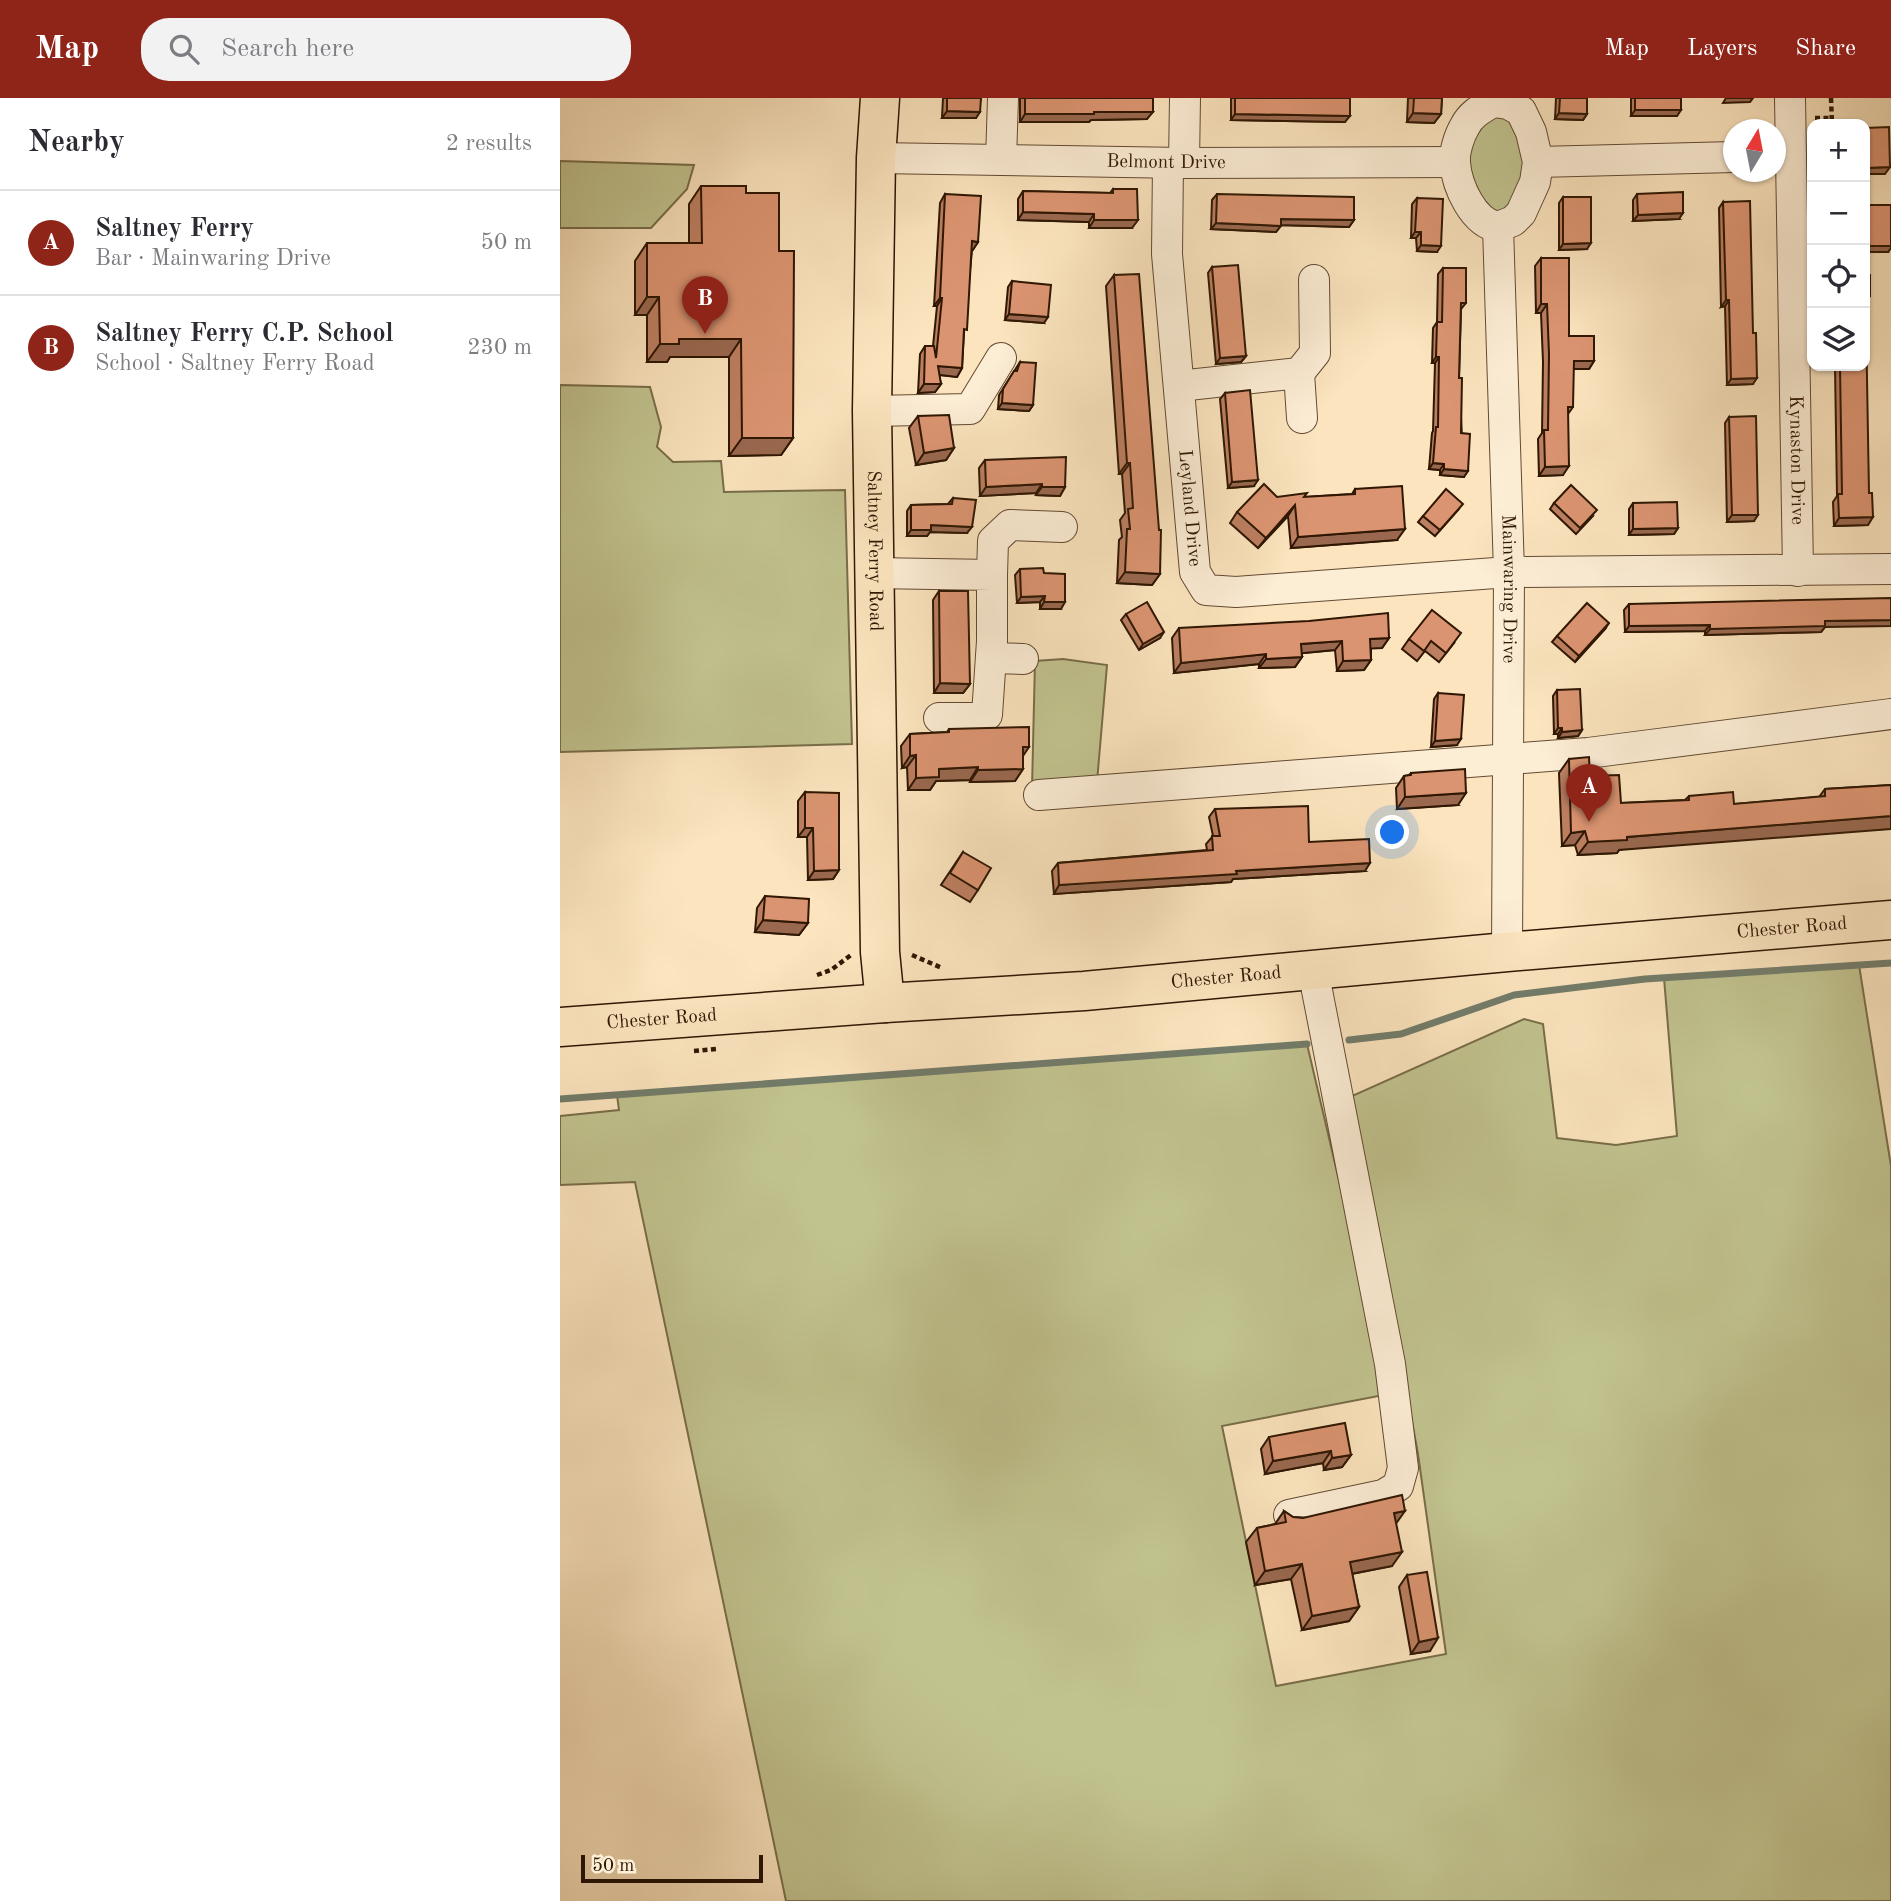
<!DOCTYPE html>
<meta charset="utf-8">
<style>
body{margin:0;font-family:"Old Standard TT",serif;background:#f2f2f3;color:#2b2b33}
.controls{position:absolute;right:21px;top:21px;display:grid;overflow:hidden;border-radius:14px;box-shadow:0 2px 5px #0004}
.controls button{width:63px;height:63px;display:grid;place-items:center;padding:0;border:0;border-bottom:2px solid #e1e1e2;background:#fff;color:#2b2b33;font:35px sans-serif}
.compass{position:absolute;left:1163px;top:21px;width:63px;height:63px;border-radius:50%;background:#fff;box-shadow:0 2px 5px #0004;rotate:10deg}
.scale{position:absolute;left:21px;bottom:18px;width:182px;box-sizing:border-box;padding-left:7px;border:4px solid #2f1703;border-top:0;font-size:19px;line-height:24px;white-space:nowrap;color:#2f1703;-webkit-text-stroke:5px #fcedd5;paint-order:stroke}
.you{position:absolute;left:833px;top:735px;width:24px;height:24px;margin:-18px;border:5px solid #fff;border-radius:50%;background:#1a73e8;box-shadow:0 0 0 10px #1a73e833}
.badge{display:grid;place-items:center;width:46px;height:46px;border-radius:50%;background:#8f2418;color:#fff;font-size:23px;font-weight:700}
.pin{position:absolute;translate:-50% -58px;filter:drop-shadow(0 2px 4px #0008)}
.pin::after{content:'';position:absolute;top:37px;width:24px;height:21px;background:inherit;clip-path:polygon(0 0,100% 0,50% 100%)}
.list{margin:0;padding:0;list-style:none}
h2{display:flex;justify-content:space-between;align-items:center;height:91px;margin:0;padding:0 28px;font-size:30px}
h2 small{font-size:23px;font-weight:400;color:#7c7c81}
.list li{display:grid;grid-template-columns:46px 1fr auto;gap:21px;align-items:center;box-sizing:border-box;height:105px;padding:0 28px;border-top:2px solid #e1e1e2}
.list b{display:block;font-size:26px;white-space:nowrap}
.list p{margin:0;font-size:23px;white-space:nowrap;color:#7c7c81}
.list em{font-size:23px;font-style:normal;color:#7c7c81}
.icon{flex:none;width:38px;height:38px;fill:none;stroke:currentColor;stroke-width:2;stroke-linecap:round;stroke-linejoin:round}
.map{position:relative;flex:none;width:1331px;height:1803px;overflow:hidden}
header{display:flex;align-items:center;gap:42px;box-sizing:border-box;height:98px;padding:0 35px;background:#8f2418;color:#fff}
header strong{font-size:33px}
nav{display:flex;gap:38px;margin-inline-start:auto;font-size:24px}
.search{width:490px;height:63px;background:#f2f2f3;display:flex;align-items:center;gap:18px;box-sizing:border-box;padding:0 24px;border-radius:28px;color:#7c7c81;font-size:26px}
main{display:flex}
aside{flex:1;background:#fff}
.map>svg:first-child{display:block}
.green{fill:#c1c38f;stroke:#786d49;stroke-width:2}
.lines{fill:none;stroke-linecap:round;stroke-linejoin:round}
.stream{stroke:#727c6a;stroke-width:7}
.minor-casing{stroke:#624a32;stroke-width:32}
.major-casing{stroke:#2f1703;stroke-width:41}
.path{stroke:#2f1703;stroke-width:4.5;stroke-dasharray:5 3.5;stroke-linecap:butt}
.minor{stroke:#fcedd5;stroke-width:30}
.major{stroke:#fbe4be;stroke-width:38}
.wall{fill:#bc7f61;stroke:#2f1703;stroke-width:2}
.shaded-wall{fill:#99684f;stroke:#2f1703;stroke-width:2}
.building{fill:#db9471;stroke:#2f1703;stroke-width:2}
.labels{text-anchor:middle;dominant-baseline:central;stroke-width:5;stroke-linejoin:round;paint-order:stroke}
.street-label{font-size:19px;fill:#2f1703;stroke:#fcedd5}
</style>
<header>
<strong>Map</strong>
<div class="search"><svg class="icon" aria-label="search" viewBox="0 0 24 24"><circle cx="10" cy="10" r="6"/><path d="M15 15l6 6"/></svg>Search here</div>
<nav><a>Map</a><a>Layers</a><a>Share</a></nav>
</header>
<main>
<aside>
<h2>Nearby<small>2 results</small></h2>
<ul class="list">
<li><span class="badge">A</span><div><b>Saltney Ferry</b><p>Bar · Mainwaring Drive</p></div><em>50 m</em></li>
<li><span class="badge">B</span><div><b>Saltney Ferry C.P. School</b><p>School · Saltney Ferry Road</p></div><em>230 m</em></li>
</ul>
</aside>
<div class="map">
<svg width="1331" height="1803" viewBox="0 0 1331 1803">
<rect width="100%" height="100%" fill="#fbe4be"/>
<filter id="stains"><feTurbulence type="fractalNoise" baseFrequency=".00286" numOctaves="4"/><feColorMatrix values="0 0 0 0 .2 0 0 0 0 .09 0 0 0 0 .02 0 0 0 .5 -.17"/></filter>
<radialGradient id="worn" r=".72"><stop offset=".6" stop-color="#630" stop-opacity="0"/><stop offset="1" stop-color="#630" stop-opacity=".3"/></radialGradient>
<g class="green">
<path d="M931,15l20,6c15,46 20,48 -5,92l-11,1 -27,-29 1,-38z"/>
<path d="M0,63l134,4 -7,24 -36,39h-91z"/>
<path d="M0,287l90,2 11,40 -4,20 16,15 48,-1 3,31 121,-2 7,254 -292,8z"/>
<path d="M503,561l44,6 -10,117 -65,6 3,-127z"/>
<path d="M1299,867l32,201v735h-1105l-151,-719 -75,3v-69l59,-6 -2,-15 690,-51 82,350 -167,32 54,260 170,-32 -28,-200 -66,-358 172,-77 19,5 14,114 59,7 61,-9 -13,-158z"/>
</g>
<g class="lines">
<g class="stream">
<path d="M789,942l52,-6 113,-39 131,-16 246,-16"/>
<path d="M0,1001l747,-55"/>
</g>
<g class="minor-casing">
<g id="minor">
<path id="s1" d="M1230,0l8,473"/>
<path d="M933,4l15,2 13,7 10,21 7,30 -3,20 -14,31 -8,8 -15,6c-25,-4 -41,-41 -43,-64 -1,-11 4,-27 10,-37 6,-12 16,-17 28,-24z"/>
<path id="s2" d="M316,60l308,5 271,-1"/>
<path d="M441,62l2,-62"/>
<path d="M978,64l196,-5"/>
<path id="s3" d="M608,65l-1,91 28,318 11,18 30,2 273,-20 382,-3"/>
<path d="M624,65l1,-65"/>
<path id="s4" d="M938,129l11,345 -2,380"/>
<path d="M739,275l3,45"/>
<path d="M619,288l120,-13 16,-20 -1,-73"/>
<path d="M312,313l98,-2 31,-51"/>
<path d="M314,475l118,2v66l-5,74 -11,3h-37"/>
<path d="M432,477l1,-34 17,-16 52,2"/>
<path d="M431,560l32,1"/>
<path d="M479,697l549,-42 303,-39"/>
<path d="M729,1417l94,-20 15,-9 5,-18 -13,-104 -77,-394"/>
</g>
</g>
<g class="major-casing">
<g id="major">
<path id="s5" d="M320,0l-4,60 -4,253 8,541 5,51"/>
<path id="s6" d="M0,929l325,-24 199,-12 423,-39 384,-32"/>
</g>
</g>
<g class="path">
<path d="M1271,0l1,26"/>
<path d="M1255,20h17"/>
<path d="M352,857l30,13"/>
<path d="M257,877l14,-5 20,-15"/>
<path d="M134,953l22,-2"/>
</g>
<use href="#minor" class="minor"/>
<use href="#major" class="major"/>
</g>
<g class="wall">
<path d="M383,0h38l-5,20h-34z"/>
<path d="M460,0h133l-6,21 -56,1 -2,2h-69z"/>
<path d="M671,0h119l-5,24 -114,-2z"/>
<path d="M848,0h34l-1,16 -7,9 -27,-1z"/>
<path d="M996,0h31v16l-4,6 -28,-1z"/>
<path d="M1071,0h50l-4,18h-46z"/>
<path d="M141,88l45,7 33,58 14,187 -12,17 -52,1v-99h-59l-3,5h-20v-47h-12v-54l12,-18h42v-39z"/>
<path d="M553,91l19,39h-43v-6l-71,-2v-21l5,-8 87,2z"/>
<path d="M385,96l33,48 -6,8 -8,83 -2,35 -5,9 -18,-2 2,9 -6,8 -17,1 2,-39 5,-8h8l4,-40h-3l6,-103z"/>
<path d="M657,96l137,26 -5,7 -68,-2 -5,7 -65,-3 1,-29z"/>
<path d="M1077,96l42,25 -46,2v-21z"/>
<path d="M1003,99l24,52 -28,1v-47z"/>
<path d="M857,100l20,54 -20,-1 -1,-13h-5l1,-34z"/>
<path d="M1163,104l30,182 -26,1 -2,-79 -4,1 -2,-99z"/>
<path d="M1306,107l22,47h-23v-45z"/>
<path d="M981,160l28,78 25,25 -5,8h-16v38l-5,7 -5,61 -24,1 -1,-37 4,-6 1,-71 -2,-49h-5l-1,-47z"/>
<path d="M652,169l34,89 -5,6 -25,2 -8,-91z"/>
<path d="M883,170l23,35 -5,6 -2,69 5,99 -24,-2v-5l-11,-1 3,-36 1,-2 2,-68h-3l1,-35 4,-6 1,-48z"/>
<path d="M554,177l46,299 -8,11 -35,-2 2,-43 3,-3 -2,-17 5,-7 -3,-39h-3l-13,-188z"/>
<path d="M1305,177l5,21 -5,7 3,222 -34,1 -1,-24 4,-6 -2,-130h30z"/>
<path d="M452,183l32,42 -39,-3 3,-33z"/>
<path d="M460,264l13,43 -4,6 -31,-2 1,-14z"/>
<path d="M665,295l29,93 -26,2 -8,-89z"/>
<path d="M358,318l36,32 -8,12 -30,5 -7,-37z"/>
<path d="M1169,319l25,104 -27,1 -2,-99z"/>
<path d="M425,362l80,27 -5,9 -24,-1v-2l-56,3 -1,-28z"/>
<path d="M795,391l42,51 -106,8 -3,-32 -30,32 -28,-25 7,-11 40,-15h27l48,-3z"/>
<path d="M393,400l14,35 -37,-1 -3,4h-20v-25l4,-6 37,-1z"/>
<path d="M994,405l39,13 -17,18 -26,-25z"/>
<path d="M1073,405l45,25 -4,6 -45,1v-26z"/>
<path d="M898,412l-23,26 -17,-14 5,-6z"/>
<path d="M460,471l24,4 17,36h-21v-7l-23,1 -2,-28z"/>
<path d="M379,493l31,93 -7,9h-29l-1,-93z"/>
<path d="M1069,506l196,23 -4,5 -116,3v-4l-80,1 -1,-22z"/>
<path d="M566,516l34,24 -21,12 -18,-30z"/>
<path d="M619,530l210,10 -7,10h-11v12l-7,10 -27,1 -2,-21 -33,3v4l-7,10 -36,1v-4l-85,9 -2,-35z"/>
<path d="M1045,531l-30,33 -23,-20 5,-6z"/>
<path d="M849,541l45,4 -15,19 -14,-11 -8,10 -15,-12z"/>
<path d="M997,592l25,40 -4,6 -20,2v-4h-4l-1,-38z"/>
<path d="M878,595l19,52 -26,2 3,-48z"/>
<path d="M389,631l74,26v14l-8,12 -45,1v-2l-34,1 -6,9h-22l-1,-23 -5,1 -1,-22 9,-12 37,-2z"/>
<path d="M1009,661l52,44 64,-3 4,-4 45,8 85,-7 6,-8 66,-4 -272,65 -2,3 -39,2 -3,-10 -13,1 -3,-73z"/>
<path d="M851,675l47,32 -61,4 -1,-21 8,-12 5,-1z"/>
<path d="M245,694l34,78 -6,9 -25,1 -1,-43h-9v-36z"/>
<path d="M655,711l94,33 56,29 -132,8 -2,3 -177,12 -2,-23 6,-8 149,-13 -1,-6 7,-8 -4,-19z"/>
<path d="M403,754l15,38 -8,12 -29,-17z"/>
<path d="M205,798l43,27 -9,12 -44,-3 2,-24z"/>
<path d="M709,1339l82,18 -9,12 -18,3 -1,-7 -58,11 -4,-25z"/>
<path d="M724,1413l9,6 103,6 -4,43 -40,8 7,33 -10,14 -47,9 -11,-51 -36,6 -9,-43 11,-14 18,-4z"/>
<path d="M847,1477l23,76 -19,3 -12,-67z"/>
</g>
<g class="shaded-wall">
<path d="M1166,0h27l-3,4 -27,1z"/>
<path d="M1075,12h46l-4,6h-46z"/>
<path d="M387,13l33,1 -4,6h-34z"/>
<path d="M534,14h59l-6,7 -56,1 -2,2h-69l5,-8z"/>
<path d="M853,15l28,1 -7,9 -27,-1z"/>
<path d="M999,15l28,1 -4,6 -28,-1z"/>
<path d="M675,16l115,2 -5,6 -114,-2z"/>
<path d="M1330,69l-5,7h-20v-6z"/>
<path d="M463,114l71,2 -5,8 -71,-2z"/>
<path d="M1123,115l-4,6 -46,2 5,-6z"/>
<path d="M721,121l73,1 -5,7 -72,-2z"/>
<path d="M534,122h44l-6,8h-43z"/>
<path d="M656,125l65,3 -5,6 -65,-3z"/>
<path d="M855,134h6l-5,6h-5z"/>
<path d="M412,143l6,1 -5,8 -6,-1z"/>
<path d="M1031,145l-4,6 -28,1 4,-6z"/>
<path d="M861,147l20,1 -4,6 -20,-1z"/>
<path d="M1306,148h25v2l-3,4h-23v-4z"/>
<path d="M87,199h12l-12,18h-12z"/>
<path d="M380,200h2l-5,8h-3z"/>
<path d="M1166,202h3l-4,6 -4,1z"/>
<path d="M981,206h6l-6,9h-5z"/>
<path d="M449,216l39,3 -4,6 -39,-3z"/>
<path d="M119,241h62l-12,18h-59l-3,5h-20l13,-18z"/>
<path d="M686,258l-5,6 -25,2 4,-6z"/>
<path d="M876,259h3l-4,6h-3z"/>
<path d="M1014,263h20l-5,8h-21z"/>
<path d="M378,268l24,2 -5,9 -25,-3z"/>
<path d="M1197,280l-4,6 -26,1 4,-6z"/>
<path d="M364,286h17l-6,8 -17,1z"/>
<path d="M442,305l31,2 -4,6 -31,-2z"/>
<path d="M182,340h51l-12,17 -52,1z"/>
<path d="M394,350l-8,12 -30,5 8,-12z"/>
<path d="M567,365h3l-8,11h-3z"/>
<path d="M873,365l11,1 -4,6 -11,-1z"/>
<path d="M1009,368l-6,9 -24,1 6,-9z"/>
<path d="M884,371l24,2 -4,6 -24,-2z"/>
<path d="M698,382l-4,6 -26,2 4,-6z"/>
<path d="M482,386l-6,9 -56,3 6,-9z"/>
<path d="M482,389h23l-5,9 -24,-1z"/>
<path d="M735,407l-7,11 -30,32 8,-10z"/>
<path d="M1172,417h26l-4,6 -27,1z"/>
<path d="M1313,419l-5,8 -34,1 5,-8z"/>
<path d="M371,427l41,2 -5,6 -37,-1 -3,4h-20l4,-6z"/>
<path d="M1118,430l-4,6 -45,1 4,-6z"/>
<path d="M845,431l-8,11 -106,8 7,-11z"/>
<path d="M565,474l35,2 -8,11 -35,-2z"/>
<path d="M485,498l-5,6 -23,1 4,-6z"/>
<path d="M484,504h21l-4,7h-21z"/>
<path d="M1331,522v6l-66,1 -4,5 -116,3 5,-6 115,-8z"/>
<path d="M1049,525l-4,6 -30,33 4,-6z"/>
<path d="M1150,527l-5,6 -80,1 4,-6z"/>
<path d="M604,534l-4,6 -21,12 4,-6z"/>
<path d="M829,540l-7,10 -19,1 7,-10z"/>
<path d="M782,543l-7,9 -41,4 7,-10z"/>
<path d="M706,556l-7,10 -85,9 7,-10z"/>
<path d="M742,559l-7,10 -36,1 7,-9z"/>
<path d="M811,562l-7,10 -27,1 6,-10z"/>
<path d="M380,585l30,1 -7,9h-29z"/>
<path d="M998,630h4l-4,6h-4z"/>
<path d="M1022,632l-4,6 -20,2 4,-6z"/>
<path d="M901,641l-4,6 -26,2 4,-6z"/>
<path d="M463,649h6l-8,12z"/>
<path d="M356,657l-9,12 -5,1 8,-12z"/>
<path d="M418,669l-8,13 -34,1 -6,9h-22l8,-12 23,-9z"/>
<path d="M463,671l-8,12 -45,1 8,-12z"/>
<path d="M906,695l-8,12 -61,4 8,-12z"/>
<path d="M1331,718v13l-272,21 -2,3 -39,2 10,-13 39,-5z"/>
<path d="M245,730h8l-6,9h-9z"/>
<path d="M1025,733l-10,14 -13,1 9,-13z"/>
<path d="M810,765l-5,8 -132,8 -2,3 -177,12 5,-9 177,-14z"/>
<path d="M279,772l-6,9 -25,1 6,-9z"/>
<path d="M203,822l45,3 -9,12 -44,-3z"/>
<path d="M771,1353l-8,12 -58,11 8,-13z"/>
<path d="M791,1357l-9,12 -18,3 8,-12z"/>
<path d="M845,1413l-10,14 -1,-12z"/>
<path d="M842,1454l-10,14 -52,10 10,-14z"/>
<path d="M742,1466l-11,15 -36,6 10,-14z"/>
<path d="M799,1509l-10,14 -47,9 10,-14z"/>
<path d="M878,1540l-8,13 -19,3 8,-12z"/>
</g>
<g class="building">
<path d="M387,0h34l-1,14 -33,-1z"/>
<path d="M465,0h128v14h-59v2h-69z"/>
<path d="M675,0h115v18l-115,-2z"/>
<path d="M854,0h28l-1,16 -28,-1z"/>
<path d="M1000,0h27v16l-28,-1z"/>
<rect x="1075" y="0" width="46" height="12"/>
<path d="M1329,29l1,40 -25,1v-40z"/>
<path d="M141,88h45v7h33v58h15l-1,187h-51l-1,-99h-62v5h-19l-1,-47h-12v-54h55z"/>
<path d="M553,91h24l1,31h-44v-6l-71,-2v-21l90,2z"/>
<path d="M1123,94v21l-45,2 -1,-21z"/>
<path d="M385,96l36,2 -3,46 -6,-1 -5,89 -3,-1 -2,39 -24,-2 3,18h-17l1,-38h9l2,12 6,-60h-2z"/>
<path d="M657,96l137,3v23l-73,-1v7l-65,-3z"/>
<path d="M1003,99h28v46l-28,1z"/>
<path d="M857,100l26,1 -2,47 -20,-1v-13h-6z"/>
<path d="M1190,103l3,132h3l1,45 -26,1 -2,-79h-3l-3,-98z"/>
<rect x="1306" y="107" width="25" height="41"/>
<path d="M981,160h28v78h25v25h-20l-1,46h-5l1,59 -24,1 -1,-37h4l1,-76 -2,-50h-6z"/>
<path d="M678,167l8,91 -26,2 -8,-91z"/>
<path d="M883,170h23v35h-5l-2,75h3l-1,55 9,1 -2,37 -24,-2v-5l-11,-1 3,-36h2l1,-70h-3l1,-35h5z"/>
<path d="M579,176l20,256h2l-1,44 -35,-2 2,-43h3l-2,-20 5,-1 -3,-45h-3l-13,-188z"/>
<path d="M1305,177h5v21h-5l1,25 3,172h3l1,24 -34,1 -1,-24h4l-2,-128h25z"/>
<path d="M452,183l39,4 -3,32 -39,-3z"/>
<path d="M460,264l16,1 -3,42 -31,-2 1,-14 11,-18h3z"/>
<path d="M690,292l8,90 -26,2 -7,-89z"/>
<path d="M389,317l5,33 -30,5 -6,-37z"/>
<path d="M1196,318l2,99h-26l-3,-98z"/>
<path d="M506,359l-1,30h-23v-3l-56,3 -1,-27z"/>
<path d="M704,386l13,13 30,-4 -3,4 51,-3v-5l47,-3 3,43 -107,8 -3,-32 -29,33 -29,-26z"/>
<path d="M1011,387l26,25 -17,18 -26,-25z"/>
<path d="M886,391l17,15 -23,26 -17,-14z"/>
<path d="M393,400l23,2 -4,27 -41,-2v5h-20v-25l41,-1z"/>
<path d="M1117,404l1,26 -45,1v-26z"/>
<path d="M483,470l1,5 21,1v28h-21l1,-6 -24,1 -1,-28z"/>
<path d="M379,493h29l2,93 -30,-1z"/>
<path d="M1331,500v22l-66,1v5l-115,3v-4l-81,1v-22z"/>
<path d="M587,504l17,30 -21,12 -17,-30z"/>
<path d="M1027,505l22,20 -30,33 -22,-20z"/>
<path d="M872,512l29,23 -15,20 -15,-12 -7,10 -15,-12z"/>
<path d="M828,515l1,25 -19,1 1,21 -28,1 -1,-20 -41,3 1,13 -36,2v-5l-85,9 -2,-35 130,-7z"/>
<path d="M1020,591l2,41 -20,2v-4h-4l-1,-38z"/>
<path d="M878,595l26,2 -3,44 -26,2z"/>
<path d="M469,629v20h-6v22l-45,1v-3l-39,2v8l-23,1v-23l-6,1v-22l39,-2v-3z"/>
<path d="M1029,659l1,19 29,-1 2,28 68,-3v-4l44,-4 1,12 91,-8v-7l66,-4v31l-264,21v3l-39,2 -3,-11 -14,2 -2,-74z"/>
<path d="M905,671l1,24 -61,4 -1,-21 7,-1v-2z"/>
<path d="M245,694l34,1v77l-25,1 -1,-43h-8z"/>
<path d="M748,708l1,36 60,-3 1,24 -134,8 1,3 -178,11 -1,-22 155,-13 -1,-14h8l-5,-27z"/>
<path d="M403,754l28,16 -13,22 -28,-17z"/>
<path d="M205,798l44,3 -1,24 -45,-3z"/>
<path d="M785,1325l6,32 -19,3 -1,-7 -58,10 -4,-24z"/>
<path d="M842,1397l3,16 -11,2 8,39 -52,10 9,45 -47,9 -10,-52 -37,7 -8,-43 29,-6 -2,-11 9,6 10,1z"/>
<path d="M867,1474l11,66 -19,4 -12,-67z"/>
</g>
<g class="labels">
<g class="street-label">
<text stroke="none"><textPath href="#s2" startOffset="290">Belmont Drive</textPath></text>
<text stroke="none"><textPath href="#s1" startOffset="362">Kynaston Drive</textPath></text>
<text stroke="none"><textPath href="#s3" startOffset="346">Leyland Drive</textPath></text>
<text stroke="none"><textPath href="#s5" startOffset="453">Saltney Ferry Road</textPath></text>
<text stroke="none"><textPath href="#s4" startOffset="362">Mainwaring Drive</textPath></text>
<text stroke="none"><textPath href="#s6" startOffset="1236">Chester Road</textPath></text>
<text stroke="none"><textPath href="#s6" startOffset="668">Chester Road</textPath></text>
<text stroke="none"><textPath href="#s6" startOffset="102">Chester Road</textPath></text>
</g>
</g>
<rect width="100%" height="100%" filter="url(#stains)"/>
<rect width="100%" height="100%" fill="url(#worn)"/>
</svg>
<div class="controls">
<button>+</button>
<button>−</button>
<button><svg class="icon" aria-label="locate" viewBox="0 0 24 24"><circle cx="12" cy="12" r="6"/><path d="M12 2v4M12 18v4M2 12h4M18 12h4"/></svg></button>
<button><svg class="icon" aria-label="layers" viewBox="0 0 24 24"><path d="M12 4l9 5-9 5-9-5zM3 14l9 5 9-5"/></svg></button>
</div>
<svg class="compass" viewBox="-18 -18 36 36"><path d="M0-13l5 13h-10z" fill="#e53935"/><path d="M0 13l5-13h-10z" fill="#7c7c81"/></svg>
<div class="scale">50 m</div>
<div class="you"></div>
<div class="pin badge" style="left:1029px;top:724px">A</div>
<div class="pin badge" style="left:145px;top:236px">B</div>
</div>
</main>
